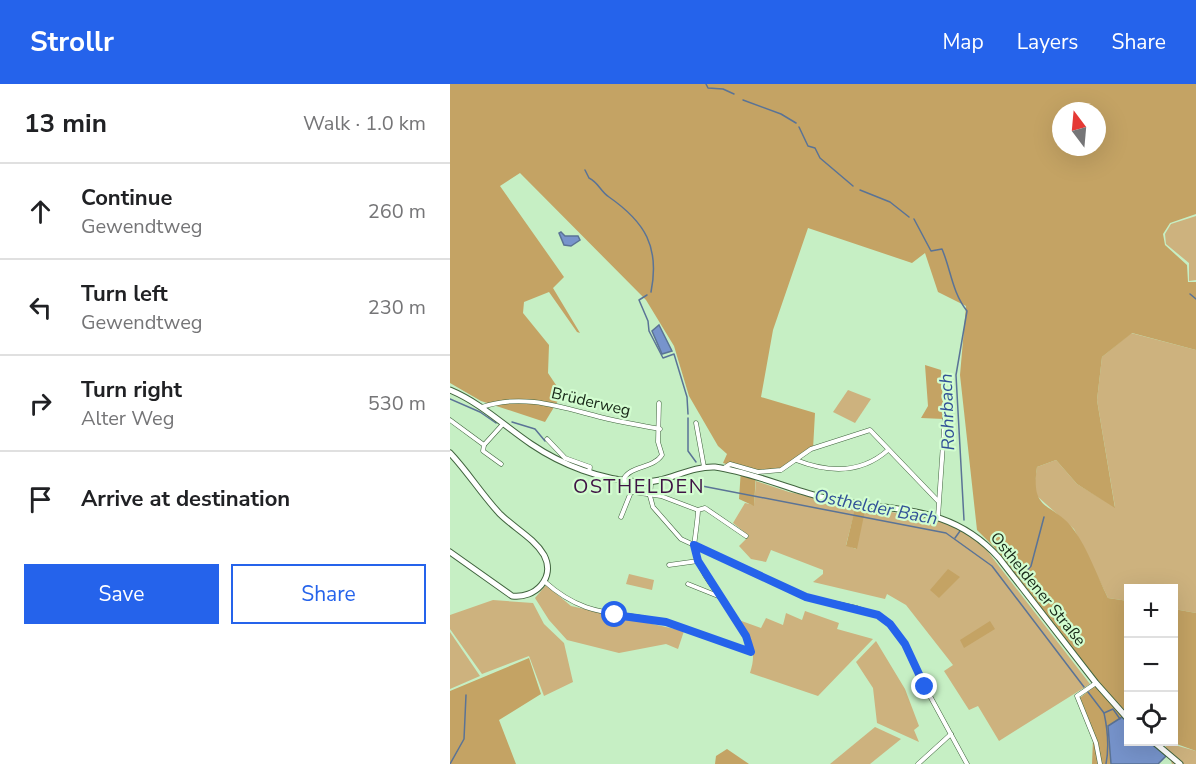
<!DOCTYPE html>
<meta charset="utf-8">
<style>
body{margin:0;font-family:"Nunito Sans",sans-serif;background:#f2f2f2;color:#202124}
.controls{position:absolute;right:18px;bottom:18px;display:grid;overflow:hidden;border-radius:0px;box-shadow:0 6px 24px #0002}
.controls button{width:54px;height:54px;display:grid;place-items:center;padding:0;border:0;border-bottom:2px solid #e0e0e0;background:#fff;color:#202124;font:30px sans-serif}
.compass{position:absolute;left:602px;top:18px;width:54px;height:54px;border-radius:50%;background:#fff;box-shadow:0 6px 24px #0002;rotate:344deg}
.stop{position:absolute;width:18px;height:18px;margin:-14px;border:4px solid #2563eb;border-radius:50%;background:#fff}
.stop.end{background:#2563eb;border-color:#fff;box-shadow:0 2px 6px #0008}
.list{margin:0;padding:0;list-style:none}
h2{display:flex;justify-content:space-between;align-items:center;height:78px;margin:0;padding:0 24px;font-size:26px}
h2 small{font-size:20px;font-weight:400;color:#757577}
.list li{display:grid;grid-template-columns:39px 1fr auto;gap:18px;align-items:center;box-sizing:border-box;height:96px;padding:0 24px;border-top:2px solid #e0e0e0}
.list b{display:block;font-size:22px;white-space:nowrap}
.list p{margin:0;font-size:20px;white-space:nowrap;color:#757577}
.list em{font-size:20px;font-style:normal;color:#757577}
.actions{display:flex;gap:12px;padding:18px 24px}
.actions a{flex:1;padding:14px 0;border:2px solid #2563eb;border-radius:0px;text-align:center;font-size:21px;color:#2563eb}
.actions .main{background:#2563eb;color:#fff}
.icon{flex:none;width:33px;height:33px;fill:none;stroke:currentColor;stroke-width:2;stroke-linecap:round;stroke-linejoin:round}
.map{position:relative;flex:none;width:746px;height:680px;overflow:hidden}
header{display:flex;align-items:center;gap:36px;box-sizing:border-box;height:84px;padding:0 30px;background:#2563eb;color:#fff}
header strong{font-size:28px}
nav{display:flex;gap:33px;margin-inline-start:auto;font-size:21px}
main{display:flex}
aside{flex:1;background:#fff}
.map>svg:first-child{display:block}
.green{fill:#cdb27e}
.forest{fill:#c4a364;fill-rule:evenodd}
.water{fill:#7794cc;stroke:#5a7396;stroke-width:1.5}
.lines{fill:none;stroke-linecap:round;stroke-linejoin:round}
.stream{stroke:#5a7396;stroke-width:1.5}
.minor-casing{stroke:#40643e;stroke-width:5}
.major-casing{stroke:#40643e;stroke-width:7}
.minor{stroke:#fff;stroke-width:4}
.major{stroke:#fff;stroke-width:5}
.route{stroke:#2563eb;stroke-width:8}
.labels{text-anchor:middle;dominant-baseline:central;stroke-width:4.5;stroke-linejoin:round;paint-order:stroke}
.street-label{font-size:16px;fill:#172717;stroke:#d3fdd0}
.water-label{font-size:18px;font-style:italic;fill:#315197;stroke:#d3fdd0}
.quarter-label{font-size:20px;letter-spacing:1.5px;fill:#3f1244;stroke:#d3fdd0}
</style>
<header>
<strong>Strollr</strong>
<nav><a>Map</a><a>Layers</a><a>Share</a></nav>
</header>
<main>
<aside>
<h2>13 min<small>Walk · 1.0 km</small></h2>
<ul class="list">
<li><svg class="icon" aria-label="ahead" viewBox="0 0 24 24"><path d="M12 20V5M6 11l6-6 6 6"/></svg><div><b>Continue</b><p>Gewendtweg</p></div><em>260 m</em></li>
<li><svg class="icon" aria-label="left" viewBox="0 0 24 24"><path d="M17 20v-9H6M10 6l-5 5 5 5"/></svg><div><b>Turn left</b><p>Gewendtweg</p></div><em>230 m</em></li>
<li><svg class="icon" aria-label="right" viewBox="0 0 24 24"><path d="M7 20v-9h11M14 6l5 5-5 5"/></svg><div><b>Turn right</b><p>Alter Weg</p></div><em>530 m</em></li>
<li><svg class="icon" aria-label="arrive" viewBox="0 0 24 24"><path d="M6 21V4h12l-3 4 3 4H6"/></svg><div><b>Arrive at destination</b></div></li>
</ul>
<div class="actions"><a class="main">Save</a><a>Share</a></div>
</aside>
<div class="map">
<svg width="746" height="680" viewBox="0 0 746 680">
<rect width="100%" height="100%" fill="#c6efc4"/>
<g class="green">
<path d="M746,132v64l-7,1v-18l-23,-19 -1,-10 6,-10z"/>
<path d="M681,249l65,17v263l-22,-4v-21h-46v13l-20,-3 -34,-69 -37,-33 -3,-8 3,-21 19,-7 21,24 38,23 -18,-107 5,-43z"/>
<path d="M398,306l23,9 -16,24 -22,-11z"/>
<path d="M306,397l33,11 67,14 -10,39 10,4 9,-42 85,16 32,21 108,140 -91,57 -21,-35 -9,4 -25,-39 9,-6 -47,-60 -19,-11 -2,5 -72,-17 10,-8v-4l-52,-20 -5,12 -15,-3 -12,-13 10,-10 -16,-13 12,-20 9,2z"/>
<path d="M179,490l25,6 -2,10 -26,-6z"/>
<path d="M96,501l25,21 113,25 -6,18 -12,-5 -47,9 -52,-13 -18,-20 -14,-22z"/>
<path d="M43,516l40,3 11,21 20,19 9,39 -29,14 -15,-40 -47,18 -32,-45v-14z"/>
<path d="M355,527l34,12 -2,6 36,10 -55,57 -68,-23c8,-24 -1,-34 -14,-54l25,9 5,-10 17,7 3,-12 16,7z"/>
<path d="M0,548l30,44 -30,13z"/>
<path d="M426,557l29,48 14,37 -5,4 5,12 -42,-19 -4,-35 -17,-26z"/>
<path d="M425,643l26,12 -31,25h-40z"/>
<path d="M714,658l32,9v13h-24z"/>
</g>
<g class="forest">
<path d="M0,0h746v130l-26,9 -7,11 2,11 22,20 1,17h8v68l-64,-17 -30,24 -5,43 18,108 -38,-24 -21,-24 -19,7c-7,47 16,34 37,63 14,19 23,46 34,68l20,3v122l-6,-5 -14,8 3,38h-19l1,-25 -16,-39 22,-17 -105,-136 -17,-17 -17,-155 6,-69 -28,-14 -13,-39 -13,10 -104,-35 -35,102 -12,67 54,16 -2,36 -32,22 -25,2 -2,33 -15,-7 2,-30 -18,-6 4,-9 -9,-8 -29,-50 -15,-50 -28,-46 -126,-127 -20,13 64,91 -11,11 27,45 -3,-1 -28,-40 -25,10 -1,11 26,32 -1,28 14,21 -17,28 -64,-21 -31,-18zM611,27h36v36h-36z"/>
<path d="M475,281l16,5 3,49 -23,-1 7,-12z"/>
<path d="M407,416l10,1 -10,48 -11,-3z"/>
<path d="M498,485l12,8 -21,21 -9,-8z"/>
<path d="M724,525l22,4v138l-25,-9h3z"/>
<path d="M540,537l5,8 -31,19 -4,-8z"/>
<path d="M79,574l12,36 -42,26 17,44h-66v-73z"/>
<path d="M277,665l22,15h-34l1,-8z"/>
</g>
<g class="water">
<path d="M111,148l4,4h13l2,4 -9,6 -7,-1 -5,-12z"/>
<path d="M209,241l13,26 -10,3 -10,-23z"/>
<path d="M672,633l6,6v19h21l17,14 -8,8h-47l-3,-38z"/>
</g>
<g class="lines">
<g class="stream">
<path d="M256,0l2,4 15,1 11,5"/>
<path d="M293,16l38,14 15,9"/>
<path d="M349,43l9,19 7,2 5,10 33,28"/>
<path d="M135,86l4,8c10,5 11,13 20,19 36,25 51,50 42,95"/>
<path d="M410,106l30,12 19,15"/>
<path d="M464,135l17,32 11,-2c9,21 10,43 25,62l-11,64 8,145"/>
<path d="M740,210l6,5"/>
<path d="M197,211l-8,5 9,21 1,10 14,27 11,-4 13,43 1,17"/>
<path d="M0,315l30,13 16,11"/>
<path d="M238,334v33l8,11"/>
<path d="M62,338l23,7 10,12"/>
<path d="M252,402l244,47 46,33 92,121"/>
<path d="M505,454l5,-7"/>
<path d="M570,495l11,-13 13,-49"/>
<path d="M638,608l16,21 9,-4 7,10"/>
<path d="M654,629c4,18 5,35 2,51"/>
<path d="M0,680l14,-25 2,-44"/>
</g>
<g class="minor-casing">
<g id="minor">
<path d="M32,323c41,-14 79,0 118,10 19,5 40,8 60,12"/>
<path d="M0,336l34,25 -1,6 18,13"/>
<path d="M246,339l8,44"/>
<path d="M97,355l18,19 25,9 -1,5"/>
<path d="M34,361l19,-21"/>
<path d="M346,376c33,13 65,14 92,-10"/>
<path d="M274,384l6,-4 28,8 23,-2 30,-21 59,-19 68,71"/>
<path d="M173,396c7,-15 30,-11 39,-25l-4,-13 1,-39"/>
<path d="M201,399l-1,13 3,11 28,32 125,58 51,11 21,7 12,9 15,20 19,41 43,79"/>
<path d="M183,408l28,4 37,14 7,-2 41,28"/>
<path d="M171,433l14,-35"/>
<path d="M488,433l7,-102"/>
<path d="M219,481l29,-4"/>
<path d="M94,497c43,39 73,29 124,42 28,8 55,20 83,29 -6,-35 -50,-67 -57,-104 0,-5 4,-29 4,-38"/>
<path d="M238,500l30,12"/>
<path d="M646,599l-19,13 19,47 4,21"/>
<path d="M468,680l33,-30"/>
</g>
</g>
<g class="major-casing">
<g id="major">
<path d="M0,306c31,13 53,35 81,54 31,21 70,36 108,38 27,2 49,-16 76,-15 36,5 71,21 106,30 68,16 127,4 178,61l97,125 32,36"/>
<path d="M0,369c18,19 32,42 50,61 14,14 34,24 44,41 12,23 -9,44 -32,41l-62,-44"/>
<path d="M704,658l26,22"/>
</g>
</g>
<use href="#minor" class="minor"/>
<use href="#major" class="major"/>
</g>
<g class="lines">
<path class="route" d="M165,531l51,7 85,30 -5,-16 -48,-75 -4,-16 112,52 72,18 12,9 15,20 20,43"/>
</g>
<g class="labels">
<g class="street-label">
<text transform="translate(141 318) rotate(13)">Brüderweg</text>
<text transform="translate(588 505) rotate(51)">Ostheldener Straße</text>
</g>
<g class="water-label">
<text transform="translate(497 328) rotate(-92)">Rohrbach</text>
<text transform="translate(426 423) rotate(11)">Osthelder Bach</text>
</g>
<g class="quarter-label">
<text x="189" y="402">OSTHELDEN</text>
</g>
</g>
</svg>
<div class="controls">
<button>+</button>
<button>−</button>
<button><svg class="icon" aria-label="locate" viewBox="0 0 24 24"><circle cx="12" cy="12" r="6"/><path d="M12 2v4M12 18v4M2 12h4M18 12h4"/></svg></button>
</div>
<svg class="compass" viewBox="-18 -18 36 36"><path d="M0-13l5 13h-10z" fill="#e53935"/><path d="M0 13l5-13h-10z" fill="#757577"/></svg>
<div class="stop" style="left:165px;top:531px"></div>
<div class="stop end" style="left:475px;top:603px"></div>
</div>
</main>
